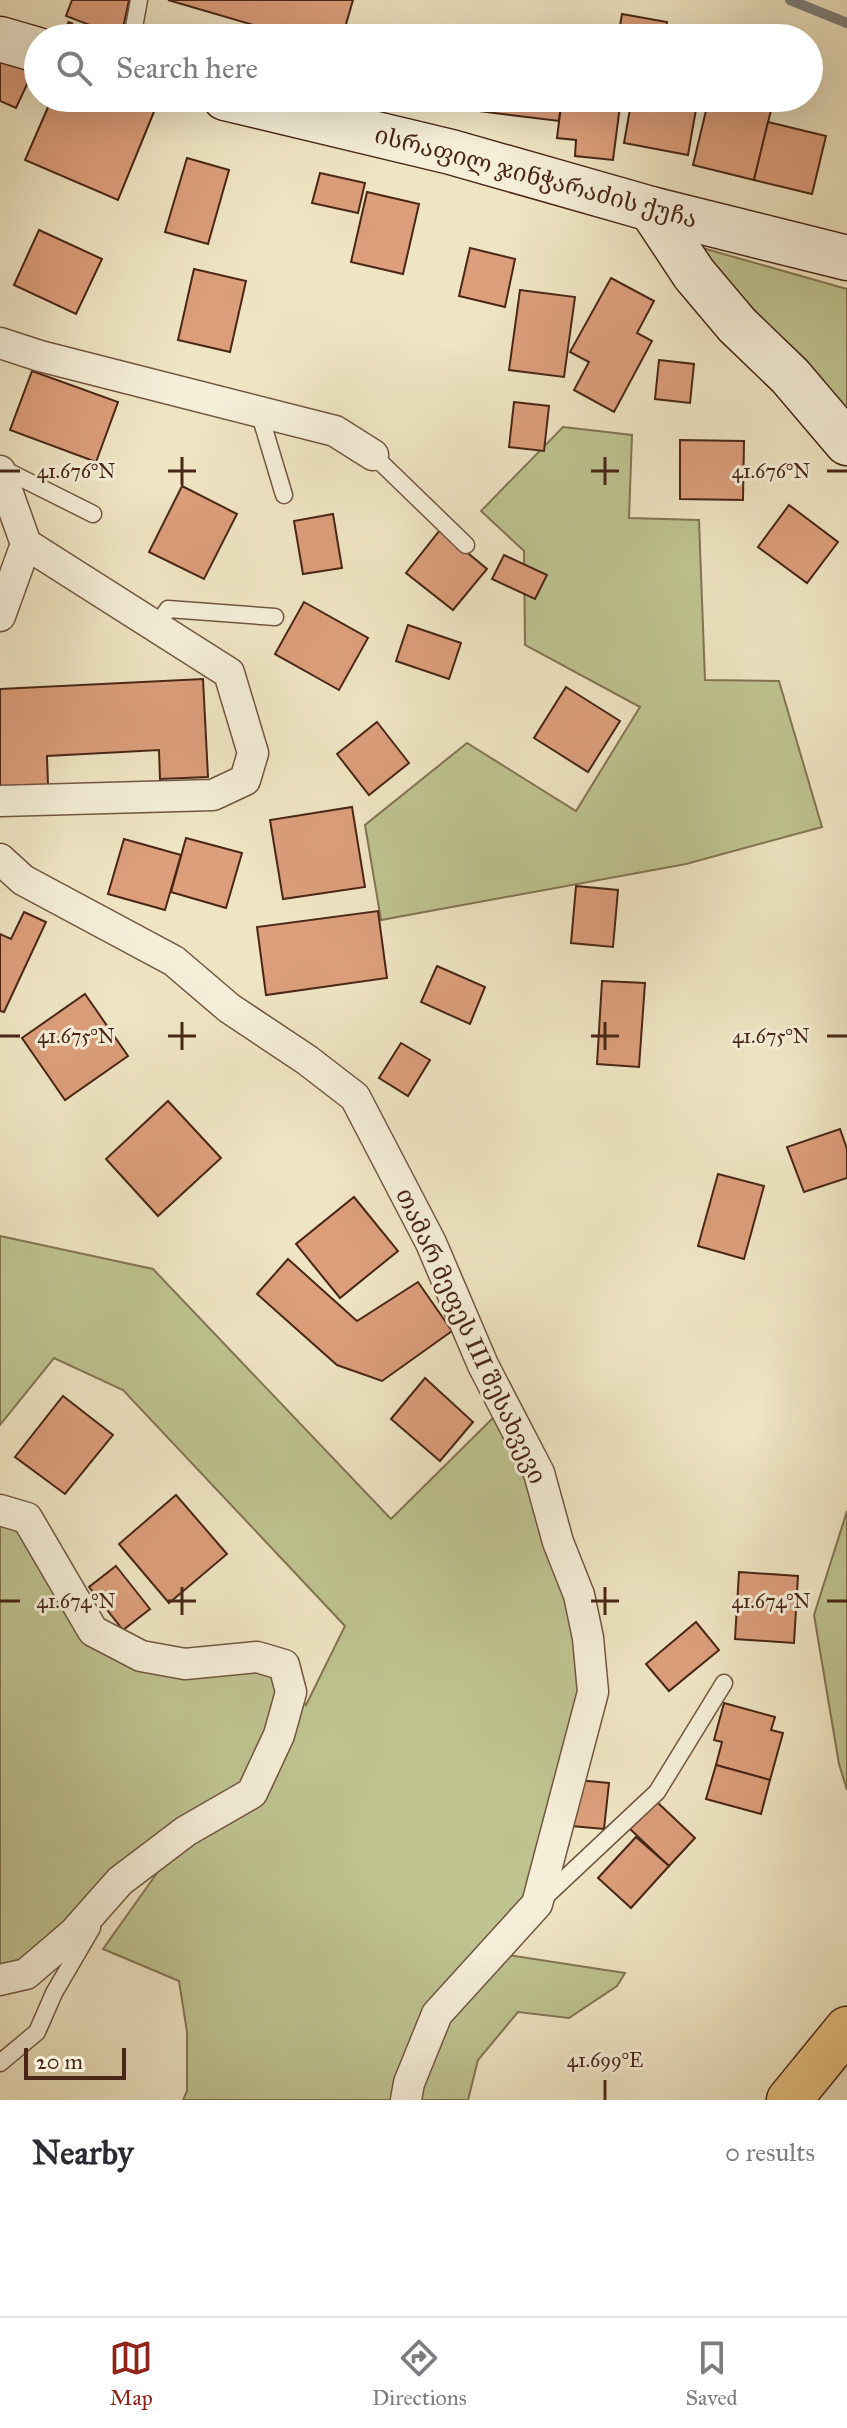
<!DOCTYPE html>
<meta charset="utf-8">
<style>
body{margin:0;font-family:"IM FELL Great Primer","Noto Serif Georgian",serif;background:#f7f7f7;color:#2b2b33}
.scale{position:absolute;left:24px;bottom:20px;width:102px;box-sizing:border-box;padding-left:8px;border:4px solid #492616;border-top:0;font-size:22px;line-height:28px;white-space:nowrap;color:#492616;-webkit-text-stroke:6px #f5eed8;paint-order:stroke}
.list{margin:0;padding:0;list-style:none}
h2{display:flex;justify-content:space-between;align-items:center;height:104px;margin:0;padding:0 32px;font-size:34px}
h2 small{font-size:26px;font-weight:400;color:#7c7c81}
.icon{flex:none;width:44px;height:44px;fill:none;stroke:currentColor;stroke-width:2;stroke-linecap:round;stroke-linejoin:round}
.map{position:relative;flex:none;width:847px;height:2100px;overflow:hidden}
.search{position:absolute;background:#fff;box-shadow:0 8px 32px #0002;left:24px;right:24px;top:24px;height:88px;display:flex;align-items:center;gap:20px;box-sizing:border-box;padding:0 28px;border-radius:44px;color:#7c7c81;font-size:30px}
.sheet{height:216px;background:#fff}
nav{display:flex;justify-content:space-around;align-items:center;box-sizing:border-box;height:112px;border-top:2px solid #e1e1e2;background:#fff;font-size:22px;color:#7c7c81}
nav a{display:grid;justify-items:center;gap:4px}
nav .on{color:#8f2418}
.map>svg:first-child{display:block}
.green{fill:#bec390;stroke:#847453;stroke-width:2}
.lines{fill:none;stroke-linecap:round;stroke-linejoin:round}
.stream{stroke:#7d807b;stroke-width:10}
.building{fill:#dc9e7b;stroke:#492616;stroke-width:2}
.lane-casing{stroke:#725641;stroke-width:19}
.street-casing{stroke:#725641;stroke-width:33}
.secondary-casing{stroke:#492616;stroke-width:47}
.highway-casing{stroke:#492616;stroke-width:47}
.path{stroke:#492616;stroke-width:5;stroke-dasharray:6 4;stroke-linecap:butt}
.lane{stroke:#f5eed8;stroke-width:16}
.street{stroke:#f5eed8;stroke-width:30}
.secondary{stroke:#f5eed8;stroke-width:44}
.highway{stroke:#e8c282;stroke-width:44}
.ticks{fill:none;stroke:#492616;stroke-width:3}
.labels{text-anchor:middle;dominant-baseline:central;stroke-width:6;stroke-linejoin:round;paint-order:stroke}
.street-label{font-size:24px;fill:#492616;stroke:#f5eed8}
.ticks-label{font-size:20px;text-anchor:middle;fill:#492616;stroke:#f5eed8;stroke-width:6;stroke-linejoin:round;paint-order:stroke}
</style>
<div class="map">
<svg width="847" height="2100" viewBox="0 0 847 2100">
<rect width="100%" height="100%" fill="#efe5c3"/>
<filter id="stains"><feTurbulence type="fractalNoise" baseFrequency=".0025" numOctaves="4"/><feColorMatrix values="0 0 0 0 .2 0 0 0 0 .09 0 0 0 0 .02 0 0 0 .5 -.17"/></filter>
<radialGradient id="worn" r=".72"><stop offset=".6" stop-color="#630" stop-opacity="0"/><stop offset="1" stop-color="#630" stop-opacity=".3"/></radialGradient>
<g class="green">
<path d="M699,247l148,42v133l-46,-58z"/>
<path d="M563,427l69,8 -3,83 70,2 6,160 74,1 43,146 -136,37 -305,56 -16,-95 102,-82 109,68 64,-104 -115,-62 -1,-94 -43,-40z"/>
<path d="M0,1236l153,33 238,250 113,-112 35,66 54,219 -56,212 -42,49 130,20 -8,13 -48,32 -51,-6 -40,48 -10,40h-285l4,-9v-59l-8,-51 -76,-32 81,-114 -184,145v-470l27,8 66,113 48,25 116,1 49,48 39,-79 -222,-236 -69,-32 -54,67z"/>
<path d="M847,1511v279l-8,-26 -25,-149z"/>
</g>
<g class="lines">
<path class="stream" d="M790,0l57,23"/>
</g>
<g class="building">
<path d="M72,0h57l-8,37 -55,-21z"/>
<path d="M168,0h185l-11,38h-44z"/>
<path d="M622,14l45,8 -3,16h-46z"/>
<path d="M489,27l79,11h-80z"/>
<path d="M0,48l36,17 -20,43 -16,-7z"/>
<path d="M52,98h90l16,4 -40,98 -93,-40z"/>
<path d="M480,98h82l-3,23 -81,-10z"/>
<path d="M562,98h59l-8,62 -38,-4 1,-16 -19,-2z"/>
<path d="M632,98h66l-10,57 -64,-12z"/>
<path d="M709,98h65l-20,82 -61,-15z"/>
<path d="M768,122l58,14 -14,58 -58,-14z"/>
<path d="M187,158l42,12 -21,74 -43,-12z"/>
<path d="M320,173l45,10 -7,30 -46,-10z"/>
<path d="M367,192l52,12 -16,70 -52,-12z"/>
<path d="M39,230l63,29 -26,55 -62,-29z"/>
<path d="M470,248l45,11 -10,48 -46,-11z"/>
<path d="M194,269l52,12 -16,71 -52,-12z"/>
<path d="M611,278l43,23 -17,32 15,8 -38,71 -40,-22 15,-28 -19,-10z"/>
<path d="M520,290l55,7 -11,80 -55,-7z"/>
<path d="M659,360l35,4 -4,39 -35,-4z"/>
<path d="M32,371l86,31 -22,60 -86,-32z"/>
<path d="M514,402l35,4 -5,45 -35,-4z"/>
<path d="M680,440l64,1 -1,59 -63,-1z"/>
<path d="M182,486l55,28 -33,65 -55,-27z"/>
<path d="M789,505l49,37 -31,41 -49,-36z"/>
<path d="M333,514l9,54 -39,6 -9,-53z"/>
<path d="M440,530l47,39 -34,41 -47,-37z"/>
<path d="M504,555l43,20 -12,24 -43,-20z"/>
<path d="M304,602l64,36 -29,52 -64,-36z"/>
<path d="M408,625l53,18 -12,36 -53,-18z"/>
<path d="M203,679l5,98 -48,2 -1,-29 -112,6 1,29 -48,2v-98z"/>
<path d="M566,687l54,34 -32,51 -54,-34z"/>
<path d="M377,722l32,41 -40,32 -32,-41z"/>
<path d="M352,807l13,80 -82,12 -13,-79z"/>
<path d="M186,838l56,15 -16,55 -55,-16z"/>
<path d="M124,839l57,16 -16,55 -57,-16z"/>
<path d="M576,886l42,4 -5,57 -42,-4z"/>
<path d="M378,911l9,67 -121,17 -9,-68z"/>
<path d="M24,912l22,10 -42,90 -4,-1v-77l11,5z"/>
<path d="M437,966l48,21 -15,37 -49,-22z"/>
<path d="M602,981l43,2 -6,84 -42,-3z"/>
<path d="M85,994l43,62 -63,44 -43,-62z"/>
<path d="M401,1043l29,17 -22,36 -29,-18z"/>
<path d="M168,1101l53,57 -63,58 -52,-57z"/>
<path d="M840,1129l7,20v29l-43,14 -17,-45z"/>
<path d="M718,1174l46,12 -20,73 -46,-13z"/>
<path d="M354,1197l44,54 -58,47 -44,-54z"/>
<path d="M288,1259l69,62 61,-39 34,49 -70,50 -45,-16 -80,-71z"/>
<path d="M425,1378l48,44 -33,39 -49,-42z"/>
<path d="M63,1396l50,39 -48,59 -50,-37z"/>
<path d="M176,1495l51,59 -58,49 -50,-59z"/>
<path d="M116,1566l34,43 -27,21 -34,-43z"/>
<path d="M739,1572l59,4 -4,67 -59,-4z"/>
<path d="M696,1622l23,28 -50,41 -23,-27z"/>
<path d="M724,1703l51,14 -4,13 12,3 -13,47 -54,-15 6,-23 -8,-2z"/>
<path d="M716,1765l54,15 -9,34 -55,-15z"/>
<path d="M577,1780l32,3 -5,46 -32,-3z"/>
<path d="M656,1801l39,37 -26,28 -39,-37z"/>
<path d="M636,1837l33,29 -38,42 -33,-30z"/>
</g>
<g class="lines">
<g class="lane-casing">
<g id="lane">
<path d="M132,38l7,-38"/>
<path d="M259,412l25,83"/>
<path d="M373,455l93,90"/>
<path d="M1,468l92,46"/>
<path d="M156,626l12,-17 107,8"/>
<path d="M544,1898l113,-106 67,-109"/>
<path d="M0,2063l37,-31 17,-39 38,-65"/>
</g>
</g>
<g class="street-casing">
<g id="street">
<path d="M0,343l40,13 295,75 38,24"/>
<path d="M0,471l26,73 -26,72"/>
<path d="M0,801l213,-6 32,-15 8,-27 -24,-80 -203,-129"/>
<path d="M0,859l23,21 151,81 55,47 78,52 48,37 76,146 52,122 56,108 19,69 21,53 9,43 5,54 -56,212 -100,110 -28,69 -3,17"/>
<path d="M0,1510l27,8 66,113 48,25 44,8 72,-7 27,8 7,27 -12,43 -27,58 -66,38 -66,50 -46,52 -48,41 -26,6"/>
</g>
</g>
<g class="secondary-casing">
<g id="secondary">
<path d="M0,39l38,11"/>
<path d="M225,98l226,54 200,57 196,49"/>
<path d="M651,209l43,65 43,51 53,51 57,67"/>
</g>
</g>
<g class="highway-casing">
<path id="highway" d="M789,2100l58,-71"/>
</g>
<path class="path" d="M67,23l40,15"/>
<use href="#lane" class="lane"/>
<use href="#street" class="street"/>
<use href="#secondary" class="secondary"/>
<use href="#highway" class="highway"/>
</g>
<path class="ticks" d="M182,457v28M605,457v28M0,471h20M168,471h28M591,471h28M827,471h20M182,1022v28M605,1022v28M0,1036h20M168,1036h28M591,1036h28M827,1036h20M182,1587v28M605,1587v28M0,1601h20M168,1601h28M591,1601h28M827,1601h20M605,2080v20"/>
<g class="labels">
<g class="street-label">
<text transform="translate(536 177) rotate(15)">ისრაფილ ჯინჭარაძის ქუჩა</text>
<text transform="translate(471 1336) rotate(65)">თამარ მეფეს III შესახვევი</text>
</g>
</g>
<g class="ticks-label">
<text x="76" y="478">41.676°N</text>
<text x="771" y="478">41.676°N</text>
<text x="76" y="1043">41.675°N</text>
<text x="771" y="1043">41.675°N</text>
<text x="76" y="1608">41.674°N</text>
<text x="771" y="1608">41.674°N</text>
<text x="605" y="2067">41.699°E</text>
</g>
<rect width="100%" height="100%" filter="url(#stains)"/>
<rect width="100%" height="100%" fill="url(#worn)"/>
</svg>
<div class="scale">20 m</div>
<div class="search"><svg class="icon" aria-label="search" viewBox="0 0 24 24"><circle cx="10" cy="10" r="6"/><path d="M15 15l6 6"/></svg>Search here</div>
</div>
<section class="sheet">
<h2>Nearby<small>0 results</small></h2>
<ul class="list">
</ul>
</section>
<nav>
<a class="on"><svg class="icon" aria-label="map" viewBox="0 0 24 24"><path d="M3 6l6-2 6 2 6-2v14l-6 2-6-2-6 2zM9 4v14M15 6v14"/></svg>Map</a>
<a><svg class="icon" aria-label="directions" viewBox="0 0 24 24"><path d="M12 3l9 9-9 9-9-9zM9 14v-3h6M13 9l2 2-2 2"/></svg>Directions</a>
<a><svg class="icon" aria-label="saved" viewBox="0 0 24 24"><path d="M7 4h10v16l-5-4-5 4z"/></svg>Saved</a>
</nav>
